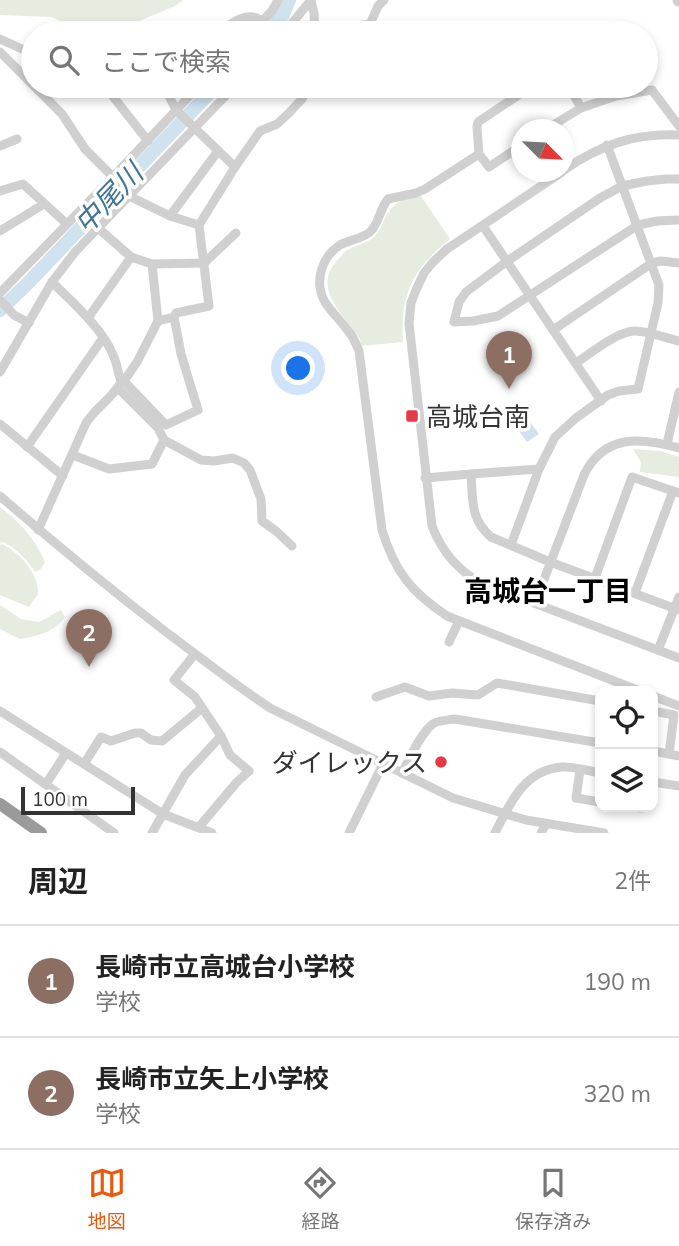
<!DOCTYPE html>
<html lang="ja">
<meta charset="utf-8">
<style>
body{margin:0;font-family:Mulish,"Noto Sans JP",sans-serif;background:#f6f6f6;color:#222}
.controls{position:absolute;right:21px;bottom:21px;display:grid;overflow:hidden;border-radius:14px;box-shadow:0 4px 10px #0003}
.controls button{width:63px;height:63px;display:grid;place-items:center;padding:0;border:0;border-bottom:2px solid #e0e0e0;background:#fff;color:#222;font:35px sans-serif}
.compass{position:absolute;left:511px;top:119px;width:63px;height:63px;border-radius:50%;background:#fff;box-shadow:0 4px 10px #0003;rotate:114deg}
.scale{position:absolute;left:21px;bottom:18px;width:114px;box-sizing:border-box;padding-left:7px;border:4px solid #333;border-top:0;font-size:19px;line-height:24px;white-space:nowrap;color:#333;-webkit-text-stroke:5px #fff;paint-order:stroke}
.you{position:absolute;left:299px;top:369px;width:24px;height:24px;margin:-18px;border:5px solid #fff;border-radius:50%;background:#1a73e8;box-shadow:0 0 0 10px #1a73e833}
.badge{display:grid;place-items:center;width:46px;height:46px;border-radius:50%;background:#ea580c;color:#fff;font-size:23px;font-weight:700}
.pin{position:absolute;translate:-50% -58px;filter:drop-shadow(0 2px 4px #0008)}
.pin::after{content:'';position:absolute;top:37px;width:24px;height:21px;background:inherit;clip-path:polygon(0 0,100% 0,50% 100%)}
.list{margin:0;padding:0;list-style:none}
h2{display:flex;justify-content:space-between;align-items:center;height:91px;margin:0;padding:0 28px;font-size:30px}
h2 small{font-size:23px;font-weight:400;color:#767676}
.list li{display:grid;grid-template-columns:46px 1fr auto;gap:21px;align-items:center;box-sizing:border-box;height:112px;padding:0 28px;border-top:2px solid #e0e0e0}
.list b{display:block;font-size:26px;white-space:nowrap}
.list p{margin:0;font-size:23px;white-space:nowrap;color:#767676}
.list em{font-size:23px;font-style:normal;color:#767676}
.icon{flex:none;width:38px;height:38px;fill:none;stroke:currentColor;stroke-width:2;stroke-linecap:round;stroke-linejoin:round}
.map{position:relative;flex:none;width:679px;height:833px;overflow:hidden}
.search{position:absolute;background:#fff;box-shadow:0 4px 10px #0003;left:21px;right:21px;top:21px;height:77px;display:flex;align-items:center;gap:18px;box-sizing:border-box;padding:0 24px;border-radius:38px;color:#767676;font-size:26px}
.sheet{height:315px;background:#fff}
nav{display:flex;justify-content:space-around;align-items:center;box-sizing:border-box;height:98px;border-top:2px solid #e0e0e0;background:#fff;font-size:19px;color:#767676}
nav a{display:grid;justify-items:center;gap:4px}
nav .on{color:#ea580c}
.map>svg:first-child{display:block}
.green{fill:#e6ecdf}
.water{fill:#cfe2ee}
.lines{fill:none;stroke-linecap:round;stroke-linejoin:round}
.river{stroke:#cfe2ee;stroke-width:14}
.minor{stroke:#d0d0d0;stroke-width:9}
.highway{stroke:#9a9a9a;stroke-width:12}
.poi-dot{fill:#e63946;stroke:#fff;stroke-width:2.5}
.labels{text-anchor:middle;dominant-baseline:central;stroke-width:7;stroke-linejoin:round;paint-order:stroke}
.poi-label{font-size:26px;fill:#333;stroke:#fff;text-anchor:start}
.water-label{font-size:28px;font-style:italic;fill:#3f7597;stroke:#fff}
.neighbourhood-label{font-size:28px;font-weight:bold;fill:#000;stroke:#fff}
</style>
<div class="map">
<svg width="679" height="833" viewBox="0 0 679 833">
<rect width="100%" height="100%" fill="#fff"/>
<g class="green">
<path d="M0,0h183l-8,6 -65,27h-34l-17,-13 -9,-3 -50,-2z"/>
<path d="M421,196l29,43c-37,30 -50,54 -47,103l-42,4 -1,-7c-15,-22 -47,-49 -25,-76 3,-3 7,-9 11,-12 9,-6 20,-7 29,-15 4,-4 6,-9 8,-14 10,-20 17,-22 38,-26z"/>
<path d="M633,449l28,2 18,6v20l-39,-5 1,-10z"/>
<path d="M0,507c19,14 36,33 45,55l-4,7 -6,3c-9,-13 -17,-23 -32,-30l-3,1z"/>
<path d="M2,544c19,10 36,28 36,50l-9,13 -29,-12v-50z"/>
<path d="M0,605l21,14 18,3 22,-12 4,7c-10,15 -27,19 -45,22l-20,-10z"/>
</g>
<path class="water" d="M521,410l18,24 -12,8 -17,-23z"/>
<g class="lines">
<g class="river">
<path d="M266,33l17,-18 6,-15"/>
<path d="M0,310l26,-25 190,-199"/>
</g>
<g class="minor">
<path d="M677,0l1,2"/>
<path d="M311,1l3,12 1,20"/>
<path d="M216,33c15,-8 31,-24 46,-12"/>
<path d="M250,33l22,-22 6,-11"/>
<path d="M284,33l27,-33"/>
<path d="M350,33l2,-6 18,-3 8,-18 6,-6"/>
<path d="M0,39l33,15"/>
<path d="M0,52l33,33"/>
<path d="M34,86l28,28 23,35 28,28 12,17 45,22 29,9"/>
<path d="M108,86l-1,3 41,52"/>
<path d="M164,86l12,24 59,57"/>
<path d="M564,86l6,2 11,20"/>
<path d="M545,130l36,-22 35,-12 36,-6 27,36"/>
<path d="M522,145l-33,22 -10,-13 -2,-27 1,-5 54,-36"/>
<path d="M0,146l17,-7"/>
<path d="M479,154l-54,35 -9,4 -28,6c-8,9 -9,25 -18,33 -9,7 -20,8 -30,13 -19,12 -26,38 -15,57 7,11 17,20 24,30 5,6 7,12 10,19l23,179c13,42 29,62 65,86l193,75"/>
<path d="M564,170c36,-25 70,-37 115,-35"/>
<path d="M562,172l-115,77 -14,13 -9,11 -8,17 -5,13 -2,20 23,203c10,26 25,44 49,57l198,75"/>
<path d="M679,179h-13l-19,2 -25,5 -22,12 -94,64 -40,30 -7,10 -5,20 19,-1 25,-5 140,-91 19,-4 22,-1"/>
<path d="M0,191l23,-7 44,40"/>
<path d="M170,216l48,-65"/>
<path d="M483,226l118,175"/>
<path d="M98,228l33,29 21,7 52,-1 32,-30"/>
<path d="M0,231l44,-27"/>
<path d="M52,282c20,20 51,47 61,73 4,8 5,18 8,27"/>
<path d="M0,293l113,-116 86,-91"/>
<path d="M0,300l14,15 15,8"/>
<path d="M88,318l43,-61"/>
<path d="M158,321l16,-4 2,-4 33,-7 -10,-81 36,-58 25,-36 17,-7 12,-11 13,-14 6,-13"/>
<path d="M553,330l99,-67 9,-2 18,2"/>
<path d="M576,363c14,-9 41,-32 59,-32 13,0 31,7 44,10"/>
<path d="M0,372l52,-90 23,-30 160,-166"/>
<path d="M124,381l42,44 32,-15 -17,-56 -7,-37"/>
<path d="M0,424l63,52"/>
<path d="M164,440l37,20 13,1 19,-3 11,5 6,7 11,29 1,22 14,10 16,15"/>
<path d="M667,444l12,-52"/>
<path d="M27,447l76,-109"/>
<path d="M73,455l36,14 43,-5 12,-24 -6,-12 -40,-40"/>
<path d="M539,469l-68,5c2,26 -1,45 20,63l59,25 129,48"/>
<path d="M425,478l46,-4"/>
<path d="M0,496c54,47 109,92 166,136 35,26 68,52 104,76l183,90 73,22 78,13"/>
<path d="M38,530l48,-107c9,-15 27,-25 35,-41l3,-1 13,-19 21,-41 -6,-57"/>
<path d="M511,545l28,-76 16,-32 21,-19 32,-23 11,-4 19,-2 20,-86 1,-18 -52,-140"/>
<path d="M595,578l37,-101 47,16"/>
<path d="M635,593l38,-102"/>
<path d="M535,603l49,-128c20,-41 57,-38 95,-27"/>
<path d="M449,642l10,-21"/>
<path d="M658,650l21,-53"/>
<path d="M194,655l-20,25 21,17 26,39 9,19 19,16 -12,11 -38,45"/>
<path d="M653,696l26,10"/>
<path d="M376,697l29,-10 24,9 23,-3 26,2 19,-12 103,18"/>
<path d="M0,711l163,103 49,19"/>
<path d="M653,711l21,4 -5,39"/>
<path d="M653,751l26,5"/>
<path d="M0,752l114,81"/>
<path d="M84,764l17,-27 10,4 24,-8h6l10,7 11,1 40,-33"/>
<path d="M580,770l-4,28 24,4"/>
<path d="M402,773c7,-13 19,-41 31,-49 5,-4 16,-4 22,-5l145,24"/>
<path d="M653,782l26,4"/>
<path d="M46,784l20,-31"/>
<path d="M632,807l9,1"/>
<path d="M152,833l33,-58 36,-39"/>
<path d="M349,833l34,-69"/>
<path d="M495,833c15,-30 29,-63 67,-66 12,-1 26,4 38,6"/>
<path d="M541,833l5,-9"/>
</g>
<path class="highway" d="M0,804l41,29"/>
</g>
<g class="poi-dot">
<rect x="405" y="409" width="14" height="14" rx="3.5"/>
<circle cx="441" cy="762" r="7"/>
</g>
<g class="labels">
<g class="poi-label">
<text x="426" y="416">高城台南</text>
<text x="427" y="762" text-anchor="end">ダイレックス</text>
</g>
<g class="water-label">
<text transform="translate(108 198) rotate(-46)">中尾川</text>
</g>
<g class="neighbourhood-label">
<text x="548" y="590">高城台一丁目</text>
</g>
</g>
</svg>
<div class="controls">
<button><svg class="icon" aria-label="locate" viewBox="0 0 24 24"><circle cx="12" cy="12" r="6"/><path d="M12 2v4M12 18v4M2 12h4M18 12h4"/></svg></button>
<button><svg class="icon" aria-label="layers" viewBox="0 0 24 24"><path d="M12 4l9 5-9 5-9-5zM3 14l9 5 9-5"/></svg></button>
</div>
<svg class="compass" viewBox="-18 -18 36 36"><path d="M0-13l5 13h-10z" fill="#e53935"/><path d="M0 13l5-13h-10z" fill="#767676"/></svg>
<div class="scale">100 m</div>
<div class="you"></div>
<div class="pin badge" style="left:509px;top:389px;background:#8d6e63">1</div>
<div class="pin badge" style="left:89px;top:667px;background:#8d6e63">2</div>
<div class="search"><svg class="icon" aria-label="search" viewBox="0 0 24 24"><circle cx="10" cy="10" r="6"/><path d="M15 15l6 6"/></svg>ここで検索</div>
</div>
<section class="sheet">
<h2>周辺<small>2件</small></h2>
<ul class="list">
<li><span class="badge" style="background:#8d6e63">1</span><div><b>長崎市立高城台小学校</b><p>学校</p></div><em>190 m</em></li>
<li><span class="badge" style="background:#8d6e63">2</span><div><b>長崎市立矢上小学校</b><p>学校</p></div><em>320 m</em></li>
</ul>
</section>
<nav>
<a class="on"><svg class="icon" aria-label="map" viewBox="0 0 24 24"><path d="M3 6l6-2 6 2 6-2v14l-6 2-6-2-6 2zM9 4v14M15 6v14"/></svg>地図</a>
<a><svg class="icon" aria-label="directions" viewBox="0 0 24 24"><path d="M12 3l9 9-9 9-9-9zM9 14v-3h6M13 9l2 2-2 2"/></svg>経路</a>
<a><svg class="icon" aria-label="saved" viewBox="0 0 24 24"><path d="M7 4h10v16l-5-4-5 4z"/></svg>保存済み</a>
</nav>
